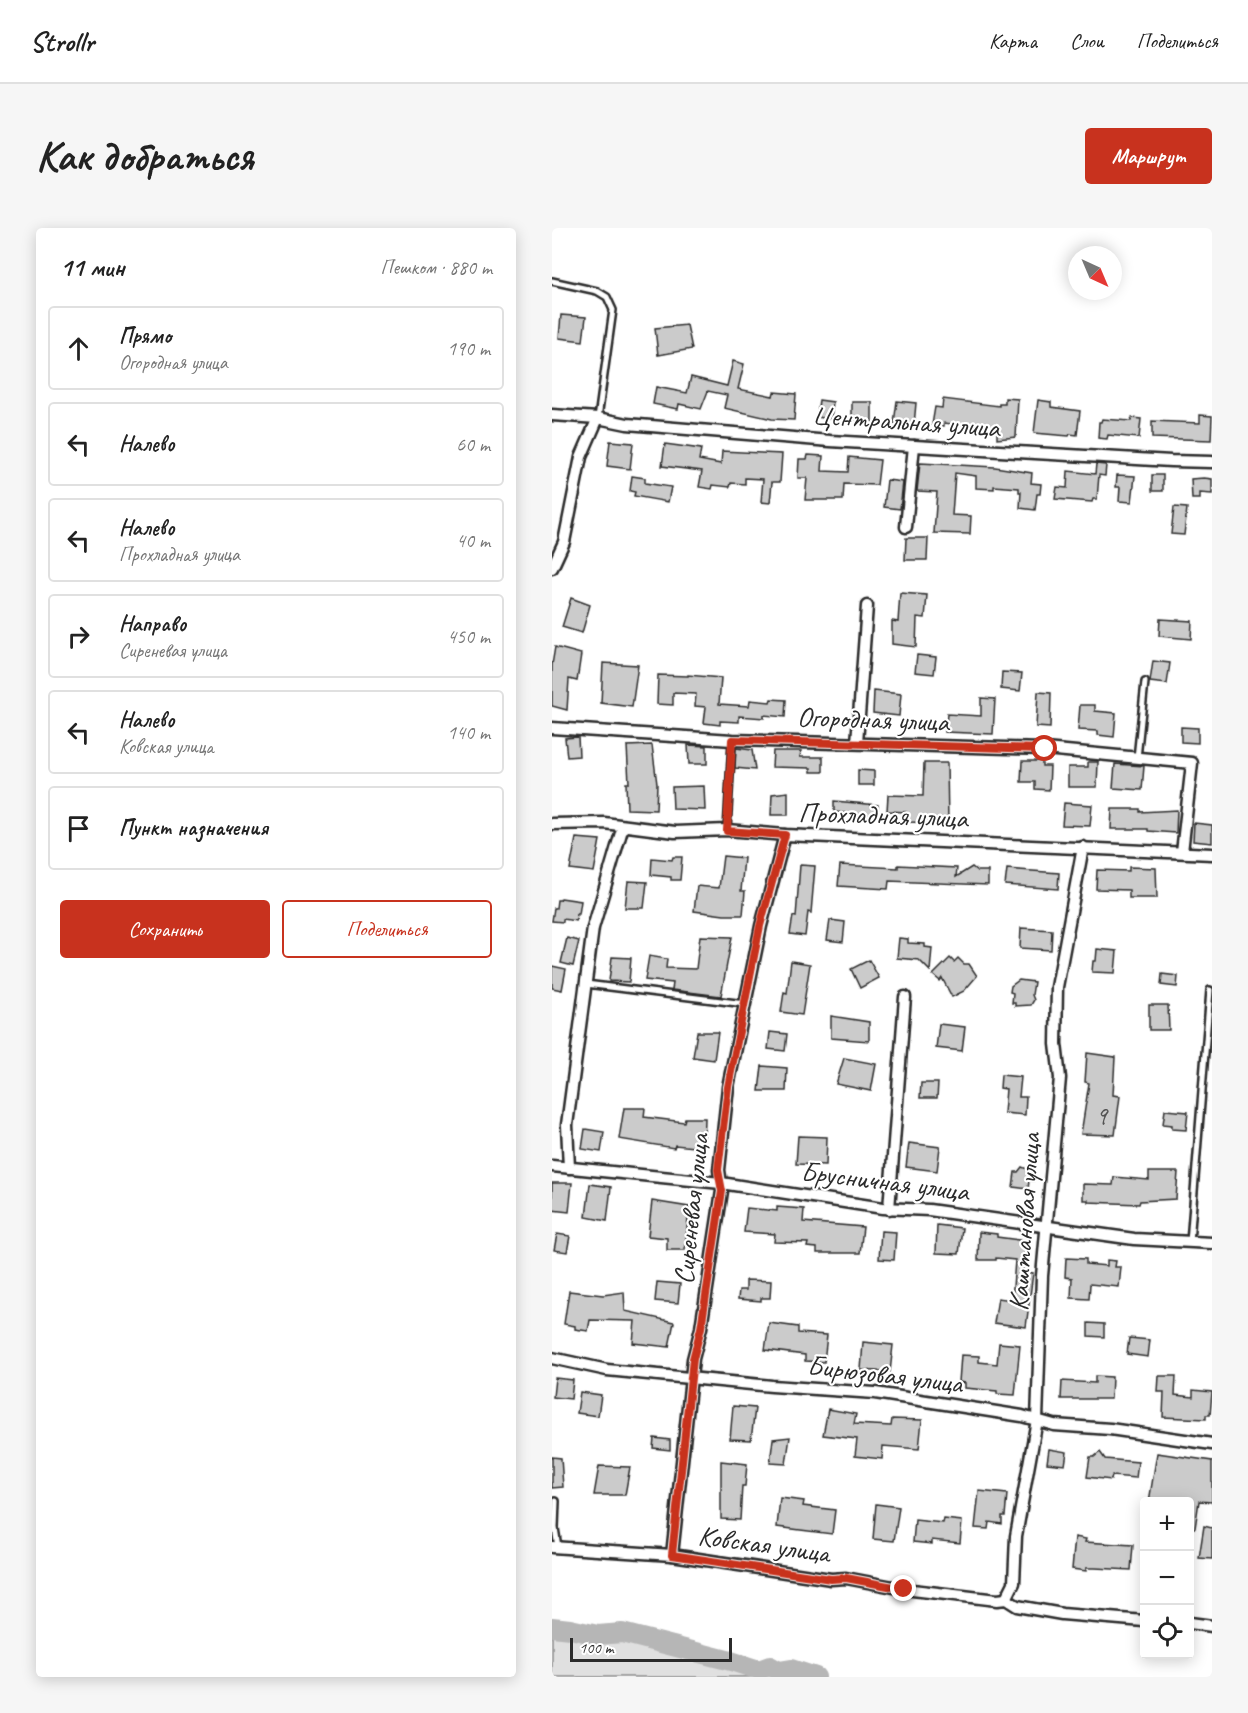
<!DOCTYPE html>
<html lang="ru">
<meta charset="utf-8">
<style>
body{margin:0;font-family:Caveat,sans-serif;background:#f6f6f6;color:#222}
.controls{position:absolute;right:18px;bottom:18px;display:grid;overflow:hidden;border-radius:6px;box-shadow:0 3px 15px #0003}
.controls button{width:54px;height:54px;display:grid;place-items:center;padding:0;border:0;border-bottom:2px solid #e0e0e0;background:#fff;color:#222;font:30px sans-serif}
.compass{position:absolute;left:516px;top:18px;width:54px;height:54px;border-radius:50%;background:#fff;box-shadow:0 3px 15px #0003;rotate:136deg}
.scale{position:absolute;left:18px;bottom:15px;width:162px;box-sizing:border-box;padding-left:6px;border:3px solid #2b2b2b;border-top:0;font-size:16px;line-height:21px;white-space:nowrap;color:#2b2b2b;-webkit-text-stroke:4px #fff;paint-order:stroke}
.stop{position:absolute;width:18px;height:18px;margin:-14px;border:4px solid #c8321e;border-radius:50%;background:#fff}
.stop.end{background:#c8321e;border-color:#fff;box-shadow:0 2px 6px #0008}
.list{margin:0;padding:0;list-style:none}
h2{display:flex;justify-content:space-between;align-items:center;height:78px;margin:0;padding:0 24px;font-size:26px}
h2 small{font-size:20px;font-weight:400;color:#767676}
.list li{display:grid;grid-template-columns:39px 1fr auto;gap:18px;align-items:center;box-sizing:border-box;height:84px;margin:0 12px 12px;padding:0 12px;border:2px solid #e0e0e0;border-radius:6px}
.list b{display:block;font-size:22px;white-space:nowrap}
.list p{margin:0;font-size:20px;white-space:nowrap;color:#767676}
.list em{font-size:20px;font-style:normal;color:#767676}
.actions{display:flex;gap:12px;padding:18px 24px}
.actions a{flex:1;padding:14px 0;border:2px solid #c8321e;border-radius:6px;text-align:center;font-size:21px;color:#c8321e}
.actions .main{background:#c8321e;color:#fff}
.icon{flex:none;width:33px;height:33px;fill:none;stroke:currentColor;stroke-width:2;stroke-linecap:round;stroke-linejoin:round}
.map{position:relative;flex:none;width:660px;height:1449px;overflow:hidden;border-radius:6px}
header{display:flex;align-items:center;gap:36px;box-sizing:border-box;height:84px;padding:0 30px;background:#fff;border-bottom:2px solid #e0e0e0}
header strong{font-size:28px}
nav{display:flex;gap:33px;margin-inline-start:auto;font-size:21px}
.intro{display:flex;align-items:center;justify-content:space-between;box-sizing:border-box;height:144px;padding:0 36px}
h1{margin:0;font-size:42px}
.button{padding:15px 27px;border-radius:6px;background:#c8321e;color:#fff;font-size:21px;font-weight:700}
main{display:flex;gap:36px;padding:0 36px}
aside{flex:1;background:#fff;border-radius:6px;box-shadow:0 3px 15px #0003}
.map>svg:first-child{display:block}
.green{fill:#e0e0e0;stroke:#868686;stroke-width:1.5}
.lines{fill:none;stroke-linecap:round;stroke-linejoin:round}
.river{stroke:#b6b6b6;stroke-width:20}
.building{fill:#cbcbcb;stroke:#2b2b2b;stroke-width:1.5}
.lane-casing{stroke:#2b2b2b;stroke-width:10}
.street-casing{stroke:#2b2b2b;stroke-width:15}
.lane{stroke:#fff;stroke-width:5}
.street{stroke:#fff;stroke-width:10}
.route{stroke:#c8321e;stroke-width:8}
.labels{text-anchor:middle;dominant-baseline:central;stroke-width:4.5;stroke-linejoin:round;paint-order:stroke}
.number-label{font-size:26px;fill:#535353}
.street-label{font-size:28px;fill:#2b2b2b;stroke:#fff}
</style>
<header>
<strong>Strollr</strong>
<nav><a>Карта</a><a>Слои</a><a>Поделиться</a></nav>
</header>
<div class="intro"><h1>Как добраться</h1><a class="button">Маршрут</a></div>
<main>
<aside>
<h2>11 мин<small>Пешком · 880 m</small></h2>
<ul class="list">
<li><svg class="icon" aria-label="ahead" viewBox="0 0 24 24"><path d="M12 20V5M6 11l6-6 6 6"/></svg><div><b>Прямо</b><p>Огородная улица</p></div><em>190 m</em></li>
<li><svg class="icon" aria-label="left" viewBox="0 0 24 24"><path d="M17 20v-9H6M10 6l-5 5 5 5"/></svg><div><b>Налево</b></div><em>60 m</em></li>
<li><svg class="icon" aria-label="left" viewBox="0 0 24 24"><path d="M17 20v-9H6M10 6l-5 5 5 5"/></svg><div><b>Налево</b><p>Прохладная улица</p></div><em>40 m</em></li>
<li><svg class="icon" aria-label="right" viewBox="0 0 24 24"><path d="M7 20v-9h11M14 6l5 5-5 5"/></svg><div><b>Направо</b><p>Сиреневая улица</p></div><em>450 m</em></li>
<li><svg class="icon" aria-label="left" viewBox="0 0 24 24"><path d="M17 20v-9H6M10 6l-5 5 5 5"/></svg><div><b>Налево</b><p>Ковская улица</p></div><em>140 m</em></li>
<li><svg class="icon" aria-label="arrive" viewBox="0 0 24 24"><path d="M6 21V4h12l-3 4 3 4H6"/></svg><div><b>Пункт назначения</b></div></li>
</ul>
<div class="actions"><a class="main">Сохранить</a><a>Поделиться</a></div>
</aside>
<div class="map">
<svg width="660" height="1449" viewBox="0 0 660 1449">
<rect width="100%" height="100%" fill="#fff"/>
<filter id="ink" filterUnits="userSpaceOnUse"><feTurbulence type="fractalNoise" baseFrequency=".0167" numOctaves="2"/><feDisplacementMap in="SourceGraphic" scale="12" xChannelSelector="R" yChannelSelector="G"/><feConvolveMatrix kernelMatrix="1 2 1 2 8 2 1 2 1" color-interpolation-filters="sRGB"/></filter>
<g filter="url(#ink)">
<path class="green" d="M0,1403l18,1 57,11 135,34h-210z"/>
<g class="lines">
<path class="river" d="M0,1399l18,2 28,6 24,-2 109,28 28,9 11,-4 9,5 12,-2 25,8"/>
</g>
<g class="building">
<path d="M9,87l25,2 -3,24 -24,-3z"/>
<path d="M135,97l5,24 -34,6 -3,-27z"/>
<path d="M181,133l11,3 -6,25 35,7 1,-4 22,2 -2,26 -22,-1 -48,-11 3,-13 -19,-4 -7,18 -22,-5 -1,5 -25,-5 3,-17 31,6 4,-16 36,9z"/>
<path d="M453,170l13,1 -2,38 -19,2v-9l-11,-1 1,-4 -17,-2v3l-26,-3v3l-12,-1 3,-18 7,1 1,-9 56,7v-2h6z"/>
<path d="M267,172l14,2 -2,17 -14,-2z"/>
<path d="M486,172l13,2v5l29,4 -3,24 -7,-1 -1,2 -35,-3z"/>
<path d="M345,173l19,2 -2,22 -20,-2z"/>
<rect x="300" y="174" width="20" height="20"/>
<path d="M648,187l12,1 -1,24 -59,-2v-17l48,2z"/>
<path d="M580,190l9,1 -2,19 -31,-3 -1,4 -9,-1 1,-16h2l1,-3 29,2z"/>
<path d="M58,213l23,2 -3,26 -23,-3z"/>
<path d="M113,216l36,5 -2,11 22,4 1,-13 60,3 -2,28h-8l-2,21 -9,-1 2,-23 -18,-1v6l-14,-1 -1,4 -17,-2 -1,4 -13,-2 3,-16 -40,-5z"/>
<path d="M256,227l15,1 -1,15 26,1 1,-15 31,3 -3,25 -33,-1 -1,16h-38l2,-22h-9l1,-19h8z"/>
<path d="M368,235l75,4 37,6 -1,10 10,1 -1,10h-3l-2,16 -15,-2 1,-16h-2v-4l-25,-2v3l-18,-1v-12l-21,-3 -3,42 19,1 -1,18 -36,-1 3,-41 -20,-1z"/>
<path d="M544,236l10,1 -1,11 -6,-1 -2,24h-4l-1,3 -37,-3 2,-12 10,1 1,-17 27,3z"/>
<path d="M565,247l18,1 -3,26 -13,-1 1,-14h-4z"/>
<rect x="600" y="247" width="11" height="16"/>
<path d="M80,248l13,2v5l26,4 -3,15 -34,-6 1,-4 -5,-1z"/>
<path d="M652,250l8,1v15l-12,-1v6h-8l-1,-20z"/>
<path d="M335,252l16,2 -3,27 -16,-2z"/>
<path d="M622,279l13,1 -3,27 -13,-1z"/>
<path d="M354,310h22l-1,22h-22z"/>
<path d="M348,365l27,2 -2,23 -8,-1 -1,30 -24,-3v-23l6,1z"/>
<path d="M19,370l19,7 -8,28 -20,-6z"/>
<path d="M608,391l32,2 -1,18 -32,-3z"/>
<path d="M3,419l26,7 -4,27 -8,-2 -2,31 -15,-4v-41z"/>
<path d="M365,427l19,2 -2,17 -19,-2z"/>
<path d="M601,433l17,2 -3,21 -17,-2z"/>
<path d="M51,435l35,2 -6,42 -31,-4z"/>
<path d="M450,444l20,1 -2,18 -19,-2z"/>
<path d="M106,447l30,1v-1l33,3 -2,26 30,2 1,-6 20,2 1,-3 15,1 -1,17 -21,-2v3l-25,-2v6l-19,-1v4l-16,-2 2,-16 -11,-1 1,-12 -23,-1v12l-16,-1z"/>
<path d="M322,463l27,3 -2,22 -26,-3z"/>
<path d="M486,464l13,1 -1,35 -14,-1z"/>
<path d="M429,470l14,1 -2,35 -48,-2 2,-18 34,2z"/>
<path d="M528,477h15v6l21,2 -2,24 -16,-2v-4l-20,-1z"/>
<path d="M629,499l17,1v15l-17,-1z"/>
<path d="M26,509l1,19 -12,1 -2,-19z"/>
<path d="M100,517l5,39 -1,26 -29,-1 -1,-26h3l-2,-37z"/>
<path d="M136,517l19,1v18h-18z"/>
<path d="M184,520l16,2 3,20 -20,-2z"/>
<path d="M221,523h28l-1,6h23v15h-12v-4l-39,-1z"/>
<path d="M470,533h20v5h8l-1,24 -14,-1v-7h-14z"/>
<path d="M536,534h10l-1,25h-29v-20h20z"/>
<path d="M372,535h23l1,60 -42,-1v-10l-19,-1 1,-16 35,1z"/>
<path d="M563,536l29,2 -2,24 -29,-2z"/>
<path d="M306,542l16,1v14h-16z"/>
<path d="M152,558l1,24 -32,-1 -1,-22z"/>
<path d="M236,564v23h-17l1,-21z"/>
<path d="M282,573l44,4v11l-44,-4z"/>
<path d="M512,575l28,2 -2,21 -28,-1z"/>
<path d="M560,581h28v3l37,-2 -1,23 -28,-2v-2h-37z"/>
<path d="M642,595l18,2v18l-19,-2z"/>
<path d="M24,610l24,2 -6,32 -24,-3z"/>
<path d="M171,628l21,2 -3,33h4l-2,24h-19l-30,-4 3,-25 22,2z"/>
<path d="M121,629h9l-2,23h-9v-3l-20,-2 1,-17 20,2z"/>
<path d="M248,637l15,1 -4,47 -3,-1 -3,24 -15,-2 3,-18 3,1z"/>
<path d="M288,637l58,3v-3l59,3 -1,9 16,-10 5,4h11v14l-99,-4 -1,8 -50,-3z"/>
<path d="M577,639l27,1 1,30h-28v-8l-33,-1 1,-19 32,1z"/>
<path d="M455,641l52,4 -1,16 -53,-4z"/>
<path d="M76,653l19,1 -3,26h-19z"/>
<path d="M9,670l20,3 -2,13h-2l-1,7 -13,-2v3l-11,-1 2,-13h2l1,-8h3z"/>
<path d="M278,692l15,2 -2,20 -16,-2z"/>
<path d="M469,700l31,2 -1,20 -31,-2z"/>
<path d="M148,708l32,1 -11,59 -49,-6 1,-7 -28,-3 4,-24 18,3 -1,9 30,1z"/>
<path d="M15,710l12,3 -6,25 -12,-3z"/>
<path d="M347,710l9,1v4l17,1v3l7,1 -2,23 -11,-11 -22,-2z"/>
<path d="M545,721l20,2 -2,22 -23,-1 1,-11h3z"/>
<path d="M60,729l19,1 -2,24 -20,-1z"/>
<path d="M398,730l4,4 4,-4 6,6h5l8,12 -13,15 -12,6 -10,-19 -2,3 -7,-6z"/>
<path d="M317,732l10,18 -19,10 -9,-19z"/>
<path d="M239,733l19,3 -8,51 -21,-3 3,-20 3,1z"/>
<path d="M0,738l14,3 -4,21 -10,-2z"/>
<path d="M610,746l16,2 -1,11 -16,-2z"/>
<path d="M467,752l15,2 -2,13 2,5 -3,5 -16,1v-3h-3l1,-10 -3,-1 1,-6z"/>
<path d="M597,777h19l1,25h-20z"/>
<path d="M279,788l38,6v19l-38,-3z"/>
<path d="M387,796l26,3 -3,24 -26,-3z"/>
<path d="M145,804h21l-4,28 -21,-3z"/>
<path d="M218,804l17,2 -2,17 -17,-2z"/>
<path d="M535,825l28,4 -2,38 7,1 -5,39 -34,-1 8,-51 -4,-1z"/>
<path d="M292,830l32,6 -5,27 -35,-7z"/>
<path d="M210,838l25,2 -1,23h-27z"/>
<path d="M449,847l20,2 -2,20h7l-1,18 -21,-2 2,-24 -6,-1z"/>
<path d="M369,855h17l-1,15h-17z"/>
<path d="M72,880h21l-1,9 40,5 1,-4h20l-1,30 -29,-3 -1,3 -55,-9z"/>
<path d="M613,882l23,2 -2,18 -14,-1v-4l-9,-1z"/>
<path d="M33,901l19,3 -3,20 -19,-3z"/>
<path d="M246,908l29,1 -1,28 -30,-1z"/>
<path d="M357,915l31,4 -3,24 -31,-4z"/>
<path d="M470,939l5,2 6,12h-4l-1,8 -15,-2 2,-15h3z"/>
<path d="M597,944h29l-2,27 -36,2 -1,3 -51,-2v-2h-5v-16l30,1 1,-8 35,3z"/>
<path d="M0,955h20l-3,29 -17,-2z"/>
<path d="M38,956l21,3 -4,34 -21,-4z"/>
<path d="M100,973l37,6 -4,43h-18v-12l-19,-2z"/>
<path d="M225,979l27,2 -1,13 60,5 -3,26h-43v-5l-10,-1 1,-4 -34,-1 1,-8 -31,-2 3,-24 30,3z"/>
<path d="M385,997l25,3 -3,26 -23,-1z"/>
<path d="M329,1003l15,1 -2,28 -15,-1z"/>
<path d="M427,1004l18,2v3l29,4 -3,31 10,1 -7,54 -32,-4 4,-25 14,2 3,-40 -19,-2v2h-18z"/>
<path d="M5,1006l13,2 -3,16 -13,-2z"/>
<path d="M514,1030l20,1v5l21,2v-6l9,1 -1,6h6l-2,20 -29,-3 -1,15 -18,-1 1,-20 -7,-1z"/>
<path d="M194,1052l25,1 -1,17h-9v3l-23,-2 1,-9h7z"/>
<path d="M105,1054l23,2 -2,19 -23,-2z"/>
<path d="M17,1063l34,4 21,-3 1,19 49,11 -5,25 -36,-4 2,-22 -45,-1 -2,11 -13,-2v-3l-11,-2z"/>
<path d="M217,1095l29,4v6l29,2 -3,27 -19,-1v-6l-40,-5z"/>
<path d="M536,1095l16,1v13l-16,-1z"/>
<path d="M577,1110l21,2 -2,17 -21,-3z"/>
<path d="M311,1114l30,3 -3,27 -29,-2z"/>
<path d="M447,1115l21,2 -5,50 -18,-1v-3l-32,-3v-5l-6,-1 2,-27 18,1v6l18,2z"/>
<path d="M543,1148l17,1 -1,22h-50l1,-18 33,2z"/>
<path d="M607,1148h17l-1,19 18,2v-7l19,2 -2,23h-4v4l-43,-2 1,-25h-6z"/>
<path d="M3,1150l18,2 -2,19 -18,-2z"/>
<path d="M28,1164l21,3 -3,21 -21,-3z"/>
<path d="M181,1178l22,2 -4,32 -21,-1z"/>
<path d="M276,1181l28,5 -2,10 37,2 1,-7 30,1 -3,29 -36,-3 -1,13 -27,-3 2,-17 -34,-4z"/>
<path d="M238,1209l-4,27 -16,-1 3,-24z"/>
<path d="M102,1210l16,2v10l-17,-2z"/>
<path d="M497,1221l18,3 -2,13 -18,-2z"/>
<path d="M548,1224l5,7 33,3 -2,16 -24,-2 -1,4 -24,-3 3,-20h4z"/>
<path d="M605,1225l55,8v41l-13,-1 -4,27h-5v-26h-41z"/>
<path d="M0,1229l9,1 2,29 -11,1z"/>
<path d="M169,1233l26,3 -2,22h-3l-2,34 -19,-1z"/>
<path d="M47,1238l31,1 -5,28h-31z"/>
<path d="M427,1263l28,3 -2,22h-3v8l-13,-2 -1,7 -13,-1z"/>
<path d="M228,1270l24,3 -1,5 32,4 -3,24 -55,-7z"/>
<path d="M324,1276l23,3 -5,34 -21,-2z"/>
<path d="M392,1291l18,2 -2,22 -28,-3v4l-19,-2 2,-22 28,3z"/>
<path d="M652,1298l8,2v31l-13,-1z"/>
<path d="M523,1309l11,2 -1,3 48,3 -2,25 -36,-2h-9v3l-14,-2z"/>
</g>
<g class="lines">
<g class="lane-casing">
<g id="lane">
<path d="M0,53l45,10 10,6 6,13 -15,108"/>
<path d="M585,530l8,-76"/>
<path d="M175,602l5,-90"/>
<path d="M34,756l159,20"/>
<path d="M638,1014l20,-252"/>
<path d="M4,1273l-1,27 3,19"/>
</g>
</g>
<g class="street-casing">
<g id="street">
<path d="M0,187l46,3 29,6 203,17 341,20 41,1"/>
<path d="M354,299l8,-81"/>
<path d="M0,340l12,-26 17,-85 17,-39"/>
<path d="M0,500l180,12 313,9 147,14 -10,89"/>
<path d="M305,515l10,-137"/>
<path d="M0,596l52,-1 71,9 52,-2 58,5 427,19"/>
<path d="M0,938l169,17 162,25 46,2 205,29 78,4"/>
<path d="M17,940l-2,-43 26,-197 30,-102"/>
<path d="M337,981l16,-212"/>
<path d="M0,1130l55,12 165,16 103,7 147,23 32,9 56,4 102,15"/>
<path d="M0,1319l120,8 159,24 15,-1 58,11 93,11 9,-1 11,7 45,8 82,7"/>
<path d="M120,1327l21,-196 8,-31 21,-137 -3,-21 9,-83 33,-161 24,-91"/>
<path d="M454,1371l8,-16 2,-47 21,-116 5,-144 18,-198 -4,-34 1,-57 26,-140"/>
<path d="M638,1395l22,3"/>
</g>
</g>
<use href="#lane" class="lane"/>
<use href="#street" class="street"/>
</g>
</g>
<g class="lines" filter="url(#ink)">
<path class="route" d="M352,1361l-58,-11 -15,1 -159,-24 21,-196 8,-31 21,-137 -4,-21 10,-83 32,-161 25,-91 -58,-4 5,-91 313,9"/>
</g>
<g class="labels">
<g class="number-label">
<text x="549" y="887">9</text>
</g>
<g class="street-label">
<text transform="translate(354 193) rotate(4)">Центральная улица</text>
<text transform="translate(321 491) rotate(2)">Огородная улица</text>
<text transform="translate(331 587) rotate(2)">Прохладная улица</text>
<text transform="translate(333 953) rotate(7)">Брусничная улица</text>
<text transform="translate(139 981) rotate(-84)">Сиреневая улица</text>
<text transform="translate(472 994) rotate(-86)">Каштановая улица</text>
<text transform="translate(333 1146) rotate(7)">Бирюзовая улица</text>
<text transform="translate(212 1316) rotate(8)">Ковская улица</text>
</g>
</g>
</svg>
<div class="controls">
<button>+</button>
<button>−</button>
<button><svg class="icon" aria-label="locate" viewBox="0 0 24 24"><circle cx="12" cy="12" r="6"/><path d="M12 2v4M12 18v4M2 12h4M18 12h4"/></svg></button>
</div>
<svg class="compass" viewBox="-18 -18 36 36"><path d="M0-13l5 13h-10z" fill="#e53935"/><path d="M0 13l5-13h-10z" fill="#767676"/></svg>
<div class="scale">100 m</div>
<div class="stop" style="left:493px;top:521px"></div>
<div class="stop end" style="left:352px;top:1361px"></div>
</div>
</main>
